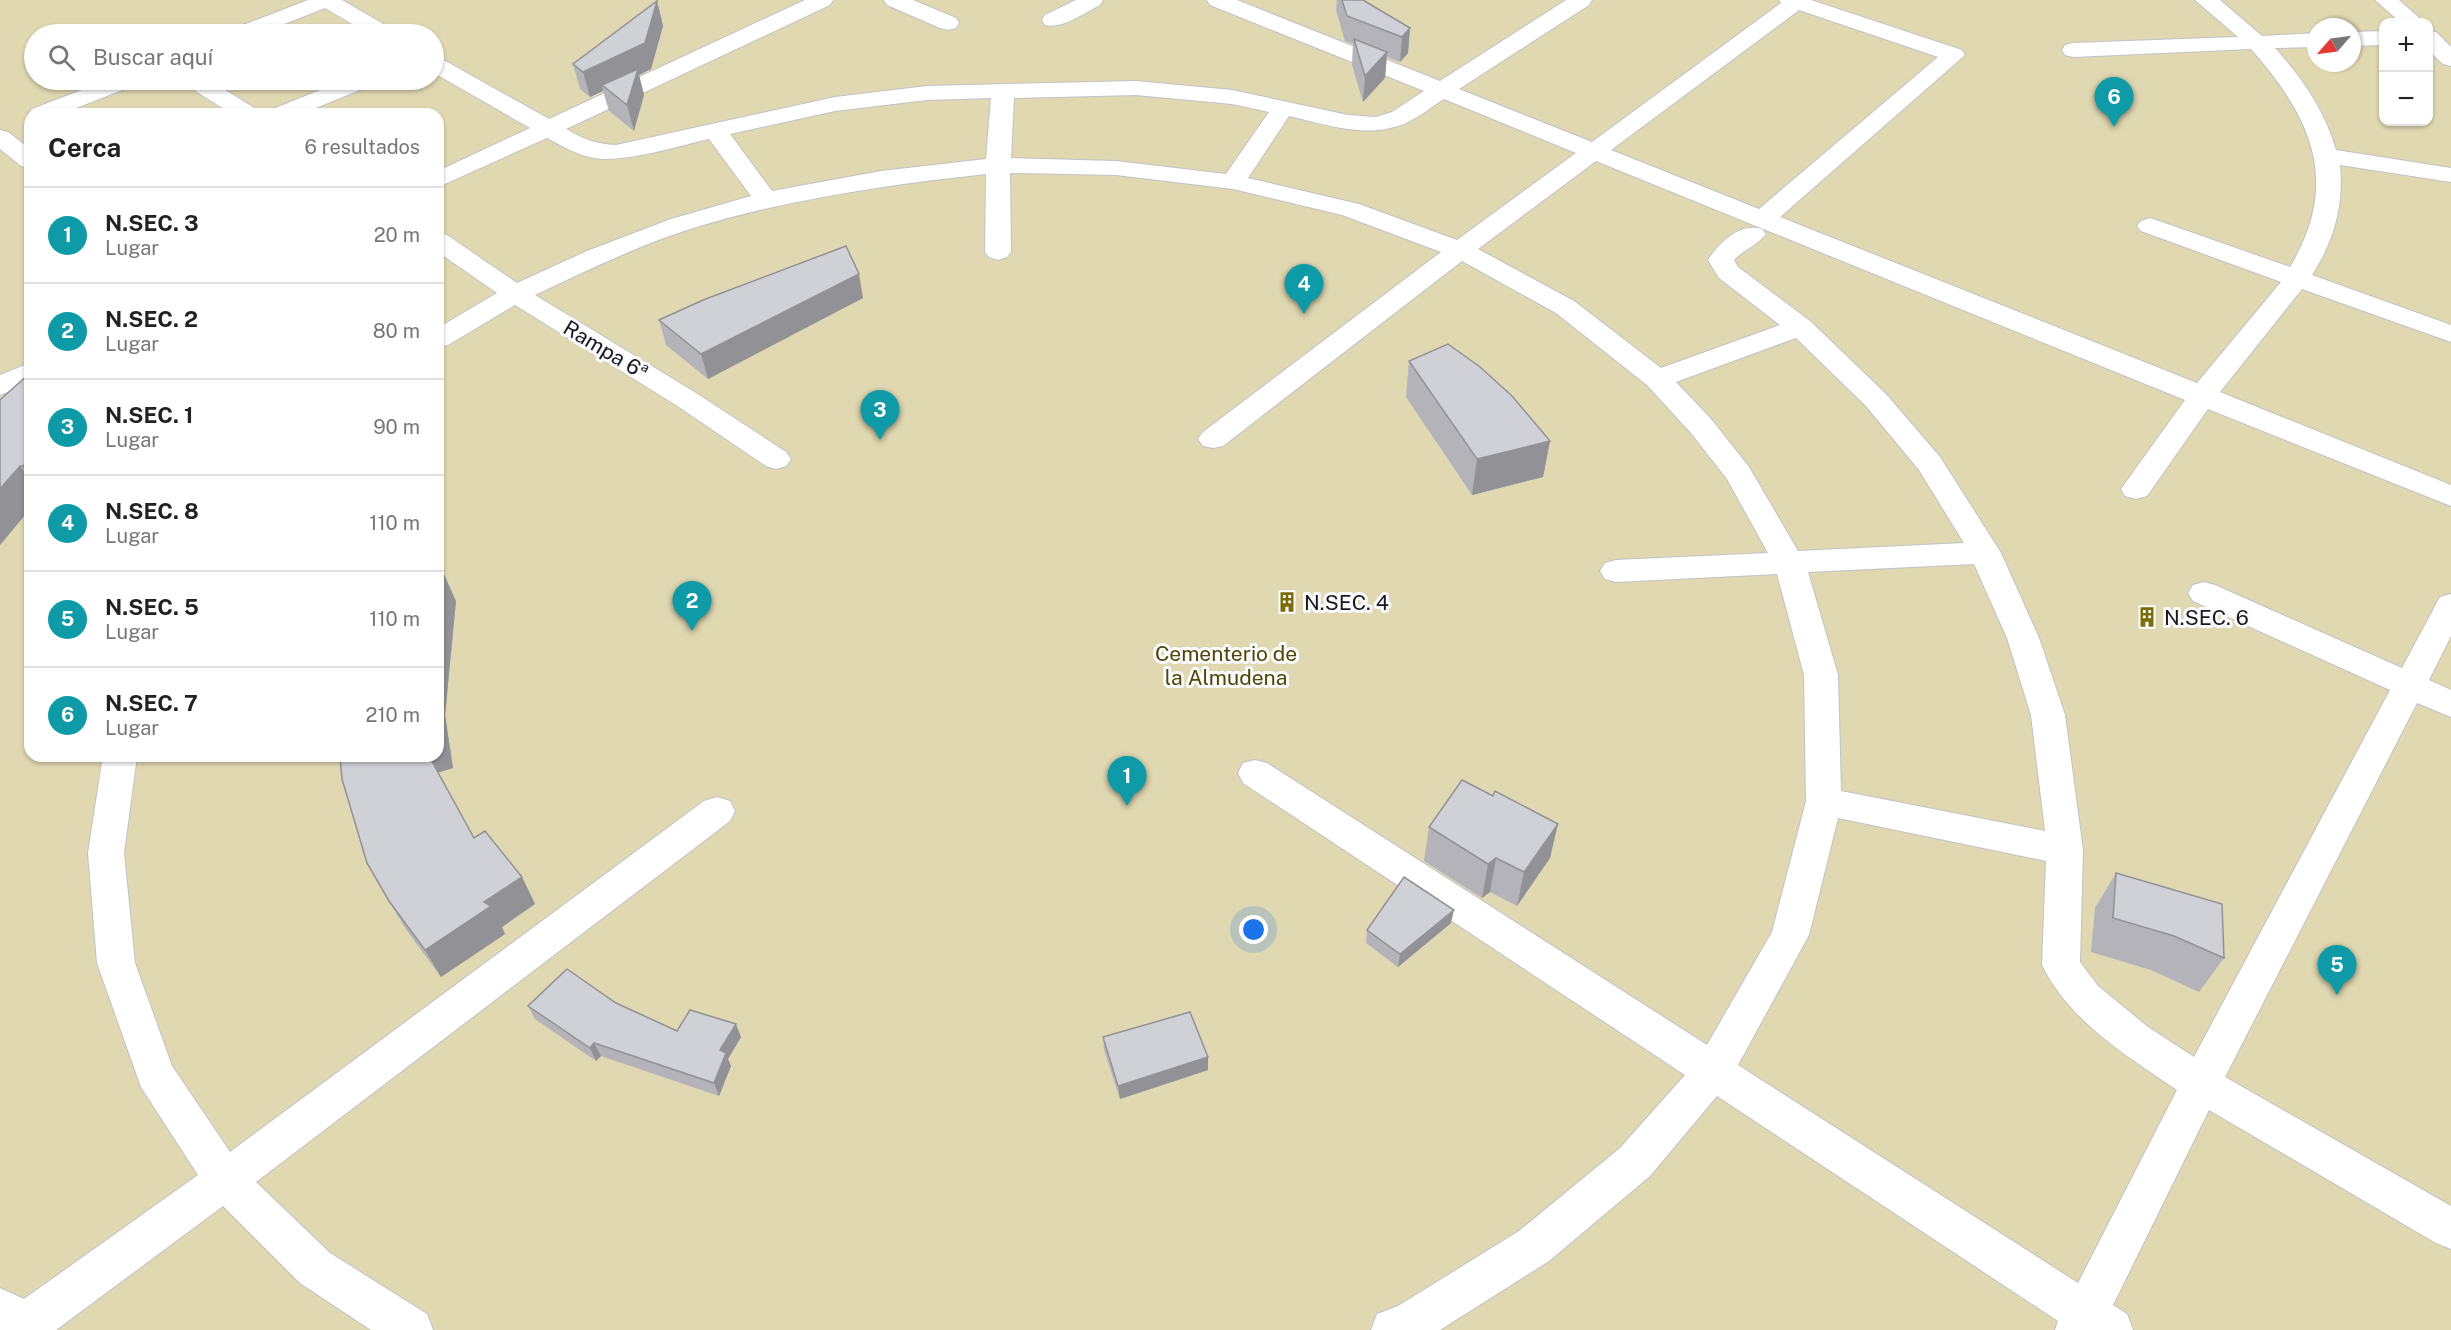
<!DOCTYPE html>
<html lang="es">
<meta charset="utf-8">
<style>
body{margin:0;font-family:"Public Sans",sans-serif;background:#f6f6f6;color:#222}
.controls{position:absolute;right:18px;top:18px;display:grid;overflow:hidden;border-radius:12px;box-shadow:0 2px 4px #0004}
.controls button{width:54px;height:54px;display:grid;place-items:center;padding:0;border:0;border-bottom:2px solid #e0e0e0;background:#fff;color:#222;font:30px sans-serif}
.compass{position:absolute;left:2307px;top:18px;width:54px;height:54px;border-radius:50%;background:#fff;box-shadow:0 2px 4px #0004;rotate:242deg}
.you{position:absolute;left:1254px;top:930px;width:21px;height:21px;margin:-15px;border:4px solid #fff;border-radius:50%;background:#1a73e8;box-shadow:0 0 0 9px #1a73e833}
.badge{display:grid;place-items:center;width:39px;height:39px;border-radius:50%;background:#7c6c07;color:#fff;font-size:20px;font-weight:700}
.pin{position:absolute;translate:-50% -50px;filter:drop-shadow(0 2px 3px #0008)}
.pin::after{content:'';position:absolute;top:32px;width:21px;height:18px;background:inherit;clip-path:polygon(0 0,100% 0,50% 100%)}
.list{margin:0;padding:0;list-style:none}
h2{display:flex;justify-content:space-between;align-items:center;height:78px;margin:0;padding:0 24px;font-size:26px}
h2 small{font-size:20px;font-weight:400;color:#767676}
.list li{display:grid;grid-template-columns:39px 1fr auto;gap:18px;align-items:center;box-sizing:border-box;height:96px;padding:0 24px;border-top:2px solid #e0e0e0}
.list b{display:block;font-size:22px;white-space:nowrap}
.list p{margin:0;font-size:20px;white-space:nowrap;color:#767676}
.list em{font-size:20px;font-style:normal;color:#767676}
.icon{flex:none;width:33px;height:33px;fill:none;stroke:currentColor;stroke-width:2;stroke-linecap:round;stroke-linejoin:round}
.map{position:relative;flex:none;width:2451px;height:1330px;overflow:hidden}
.search{position:absolute;background:#fff;box-shadow:0 2px 4px #0004;left:24px;top:24px;width:420px;height:66px;display:flex;align-items:center;gap:15px;box-sizing:border-box;padding:0 21px;border-radius:33px;color:#767676;font-size:22px}
.panel{position:absolute;background:#fff;box-shadow:0 2px 4px #0004;left:24px;top:108px;width:420px;height:654px;border-radius:18px}
.map>svg:first-child{display:block}
.green{fill:#dfd8b1;fill-rule:evenodd}
.lines{fill:none;stroke-linecap:round;stroke-linejoin:round}
.minor-casing{stroke:#c2c2c8;stroke-width:2}
.minor{fill:#fff;fill-rule:evenodd}
.wall{fill:#b3b3b9}
.shaded-wall{fill:#929296}
.building{fill:#d0d0d7;stroke:#929296;stroke-width:1.5}
.labels{text-anchor:middle;dominant-baseline:central;stroke-width:6;stroke-linejoin:round;paint-order:stroke}
.street-label{font-size:21px;fill:#19191b;stroke:#fbfbff}
.poi-label{font-size:21px;fill:#19191b;stroke:#fbfbff;text-anchor:start}
.park-label{font-size:21px;fill:#504602;stroke:#fbfbff}
</style>
<div class="map">
<svg width="2451" height="1330" viewBox="0 0 2451 1330">
<rect width="100%" height="100%" fill="#fbfbff"/>
<path class="green" d="M0,0h2451v1330h-2451zM2384,22h44v100h-44zM2316,27h36v36h-36zM34,34h400v46h-400zM30,114h408v642h-408z"/>
<g class="lines">
<g class="minor-casing">
<g id="minor">
<path d="M308,0h34l50,29 3,5h-26l-44,-26 -66,26h-29l3,-5z"/>
<path d="M805,0h28l-3,5 -264,124c17,10 30,15 50,16l219,-48 92,-11 209,-5 96,9 116,25 28,2 16,-5 32,-21 -214,-86 -3,-5h30l203,81 126,-81h26l-3,5 -130,84 133,53 189,-139 -2,-3h32l151,50 3,5 -185,162 417,166 84,-101 -140,-51 -4,-5 4,-5 9,-3 9,3 131,46c51,-85 22,-149 -39,-218l-178,8 -8,-2 -3,-5 3,-5 8,-2 165,-6 -43,-37h25l42,36 54,-3v14l-41,1c27,30 50,63 61,102l115,18v14l-111,-17c4,40 -6,76 -28,110l139,50v17l-149,-53 -82,103 231,93v21l-243,-97 -61,87 -11,3 -11,-3 -4,-7 64,-89 -589,-239 -118,88 96,52 87,67 119,-43 -61,-47 -11,-18c12,-18 31,-37 54,-31l4,5c-8,11 -23,16 -32,26l4,7 72,54 76,73 54,63 61,96 38,85 26,77 18,135 -3,112 18,24 50,41 46,30 196,-367 -197,-89 -5,-8 5,-8 11,-3 11,3 187,83 38,-71 11,-3v42l-22,44 22,10v27l-34,-14 -192,374 226,129v43l-15,-6 -227,-133 -96,195 14,9 6,16h-78l3,-9 -341,-225 -67,80 -101,85 -109,69h-69l6,-16 21,-8 121,-75 101,-83 65,-73 -442,-292 -5,-10 5,-10 12,-3 12,3 440,282 65,-113 34,-131 -2,-126 -27,-101 -161,8 -11,-3 -5,-8 5,-8 11,-3 152,-7 -41,-74 -36,-46 -44,-48 -91,-72 -94,-52 -239,185 -10,2 -10,-2 -5,-7 5,-7 238,-180 -99,-37 -109,-26 -117,-14 -106,-2 1,79 -4,5 -9,3 -9,-3 -4,-5 1,-78c-100,11 -199,25 -296,55 -53,17 -104,42 -155,66l161,98 90,59 5,7 -5,7 -10,3 -10,-3 -90,-61 -161,-100 -67,40 -10,2v-19l59,-35 -59,-41v-20l9,3 70,48 70,-32 84,-32 80,-23 -42,-57c-31,7 -84,24 -115,19 -17,-3 -32,-12 -47,-20l-109,49v-16l92,-43 -96,-55v-16l8,2 107,60zM1799,10l139,47 -179,152 -148,-59zM1136,95l96,9 37,8 -43,62 -110,-13 -105,-3 3,-60zM991,98l-5,61 -105,12 -109,20 -42,-57 105,-23 92,-11zM1444,99l132,54 -119,87 -98,-36 -111,-26 41,-62c39,9 81,24 119,6 13,-6 24,-16 36,-23zM1796,338l70,68 53,64 45,73 -166,8 -49,-84 -38,-48 -35,-37zM1974,564l33,74 24,77 14,116 -204,-40 -3,-116 -30,-103zM1838,818l208,43 -4,104c28,57 84,90 135,125l-99,193 -340,-218 71,-130z"/>
<path d="M884,0h29l43,18 3,5 -3,5 -8,2 -8,-2 -53,-23z"/>
<path d="M1076,0h27l-3,5c-16,8 -37,24 -55,20l-3,-5 3,-5z"/>
<path d="M2375,0h24l25,22h-24z"/>
<path d="M2384,31v14l-32,1v-14z"/>
<path d="M2428,31l8,1 15,15v19l-8,-2 -15,-14z"/>
<path d="M108,80h30l-3,5 -74,29h-31v2l-2,-2 4,-5z"/>
<path d="M183,80h26l47,29 4,5h-28l-46,-29z"/>
<path d="M345,80h30l-3,5 -71,29h-32l4,-5z"/>
<path d="M0,130l8,2 22,17v19l-9,-2 -21,-17z"/>
<path d="M30,363v20l-30,12v-20z"/>
<path d="M103,756h34l-13,97 11,110 37,103 58,86 474,-351 13,-4 13,4 5,10 -5,10 -474,361 74,71 97,61 6,16h-62l-71,-47 -77,-77 -167,124h-56v-42l24,11 174,-124 -57,-88 -44,-124 -9,-110z"/>
</g>
</g>
<use href="#minor" class="minor"/>
</g>
<g class="wall">
<path d="M1337,0h26l47,28 -2,25 -8,9 -13,-5 -2,21 -22,24 -11,-37 1,-21 -8,-3 -9,-31z"/>
<path d="M657,1l6,25 -12,43 -12,6 5,20 -10,36 -25,-20 -6,-20 -13,6 -10,-8 -7,-25z"/>
<path d="M863,298l-155,81 -42,-34 -7,-25z"/>
<path d="M1409,361l141,80 -7,36 -71,18 -66,-98z"/>
<path d="M30,373v136l-30,36z"/>
<path d="M456,601l-11,114 8,53 -15,4 36,66 48,39 13,27 -33,23 3,7 -64,43 -36,-49 -38,-65z"/>
<path d="M1429,827l121,31 -33,48 -27,-14 -8,6 -58,-37z"/>
<path d="M2116,873l108,85 -25,34 -48,-22 -60,-18 4,-44z"/>
<path d="M1451,923l-53,44 -32,-24 1,-13z"/>
<path d="M616,1003l61,28 64,6 -13,22 3,7 -12,30 -118,-40 -5,5 -61,-42 -7,-13z"/>
<path d="M1103,1037l105,20v13l-88,29 -16,-49z"/>
</g>
<g class="shaded-wall">
<path d="M657,1l6,25 -12,43 -12,6 5,20 -10,36 -7,-26 -25,-20 1,6 -13,6 -7,-25z"/>
<path d="M1410,28l-2,25 -8,9 2,-25z"/>
<path d="M1387,52l-2,26 -22,24 2,-26z"/>
<path d="M859,274l4,24 -155,81 -7,-25z"/>
<path d="M1550,441l-7,36 -71,18 5,-36z"/>
<path d="M30,459v17l-7,-10z"/>
<path d="M20,466l10,14v29l-30,36v-56z"/>
<path d="M443,572l13,29 -11,114 8,53 -16,5 -8,-17h9v-137z"/>
<path d="M1558,824l-8,34 -33,48 7,-34z"/>
<path d="M1496,858l-6,34 -8,6 6,-34z"/>
<path d="M522,877l13,27 -33,23 3,7 -64,43 -16,-27 59,-48z"/>
<path d="M1454,910l-3,13 -53,44 2,-13z"/>
<path d="M736,1024l5,13 -13,22 3,7 -12,30 -5,-13 6,-33z"/>
<path d="M594,1043l7,13 -5,5 -6,-13z"/>
<path d="M1208,1057v13l-88,29 -2,-13z"/>
</g>
<g class="building">
<path d="M1342,0h21l47,28 -8,9 -55,-21z"/>
<path d="M657,1l-12,42 -62,29 -10,-8z"/>
<path d="M1354,39l33,13 -22,24z"/>
<path d="M638,69l-11,36 -25,-20z"/>
<path d="M846,246l13,28 -158,80 -42,-34 44,-20z"/>
<path d="M1448,344l32,23 32,29 38,45 -73,18 -68,-98z"/>
<path d="M30,373v86l-7,7h-3l-20,23v-89z"/>
<path d="M438,572h5l-5,47z"/>
<path d="M340,756h89l45,82 11,-7 37,46 -38,25 7,4 -66,44 -36,-49 -22,-38 -25,-84z"/>
<path d="M1462,780l31,16 2,-5 63,33 -34,48 -28,-14 -8,6 -59,-37z"/>
<path d="M2116,873l106,31 2,54 -50,-22 -61,-18z"/>
<path d="M1404,877l50,33 -54,44 -33,-24z"/>
<path d="M567,969l49,34 61,28 13,-21 46,14 -16,26 6,3 -12,30 -120,-40 -4,5 -62,-42z"/>
<path d="M1190,1012l18,45 -90,29 -15,-49z"/>
</g>
<defs>
<g id="building-bare" transform="scale(1.62)"><path d="M-4-6H4V6H1V3H-1V6H-4ZM-2.5-4.3h1.7v1.8h-1.7ZM.8-4.3h1.7v1.8H.8ZM-2.5-1h1.7V.8h-1.7ZM.8-1h1.7V.8H.8Z" fill="#7c6c07" stroke="#fbfbff" stroke-width="2.5" paint-order="stroke"/></g>
</defs>
<g fill-rule="evenodd">
<use href="#building-bare" x="1287" y="602"/>
<use href="#building-bare" x="2147" y="617"/>
</g>
<g class="labels">
<g class="street-label">
<text transform="translate(606 350) rotate(31)">Rampa 6ª</text>
</g>
<g class="poi-label">
<text x="1304" y="602">N.SEC. 4</text>
<text x="2164" y="617">N.SEC. 6</text>
</g>
<g class="park-label">
<text x="1226" y="653">Cementerio de<tspan x="1226" dy="24">la Almudena</tspan></text>
</g>
</g>
</svg>
<div class="controls">
<button>+</button>
<button>−</button>
</div>
<svg class="compass" viewBox="-18 -18 36 36"><path d="M0-13l5 13h-10z" fill="#e53935"/><path d="M0 13l5-13h-10z" fill="#767676"/></svg>
<div class="you"></div>
<div class="pin badge" style="left:1127px;top:806px;background:#0f9aa8">1</div>
<div class="pin badge" style="left:692px;top:631px;background:#0f9aa8">2</div>
<div class="pin badge" style="left:880px;top:440px;background:#0f9aa8">3</div>
<div class="pin badge" style="left:1304px;top:314px;background:#0f9aa8">4</div>
<div class="pin badge" style="left:2337px;top:995px;background:#0f9aa8">5</div>
<div class="pin badge" style="left:2114px;top:127px;background:#0f9aa8">6</div>
<div class="search"><svg class="icon" aria-label="search" viewBox="0 0 24 24"><circle cx="10" cy="10" r="6"/><path d="M15 15l6 6"/></svg>Buscar aquí</div>
<section class="panel">
<h2>Cerca<small>6 resultados</small></h2>
<ul class="list">
<li><span class="badge" style="background:#0f9aa8">1</span><div><b>N.SEC. 3</b><p>Lugar</p></div><em>20 m</em></li>
<li><span class="badge" style="background:#0f9aa8">2</span><div><b>N.SEC. 2</b><p>Lugar</p></div><em>80 m</em></li>
<li><span class="badge" style="background:#0f9aa8">3</span><div><b>N.SEC. 1</b><p>Lugar</p></div><em>90 m</em></li>
<li><span class="badge" style="background:#0f9aa8">4</span><div><b>N.SEC. 8</b><p>Lugar</p></div><em>110 m</em></li>
<li><span class="badge" style="background:#0f9aa8">5</span><div><b>N.SEC. 5</b><p>Lugar</p></div><em>110 m</em></li>
<li><span class="badge" style="background:#0f9aa8">6</span><div><b>N.SEC. 7</b><p>Lugar</p></div><em>210 m</em></li>
</ul>
</section>
</div>
